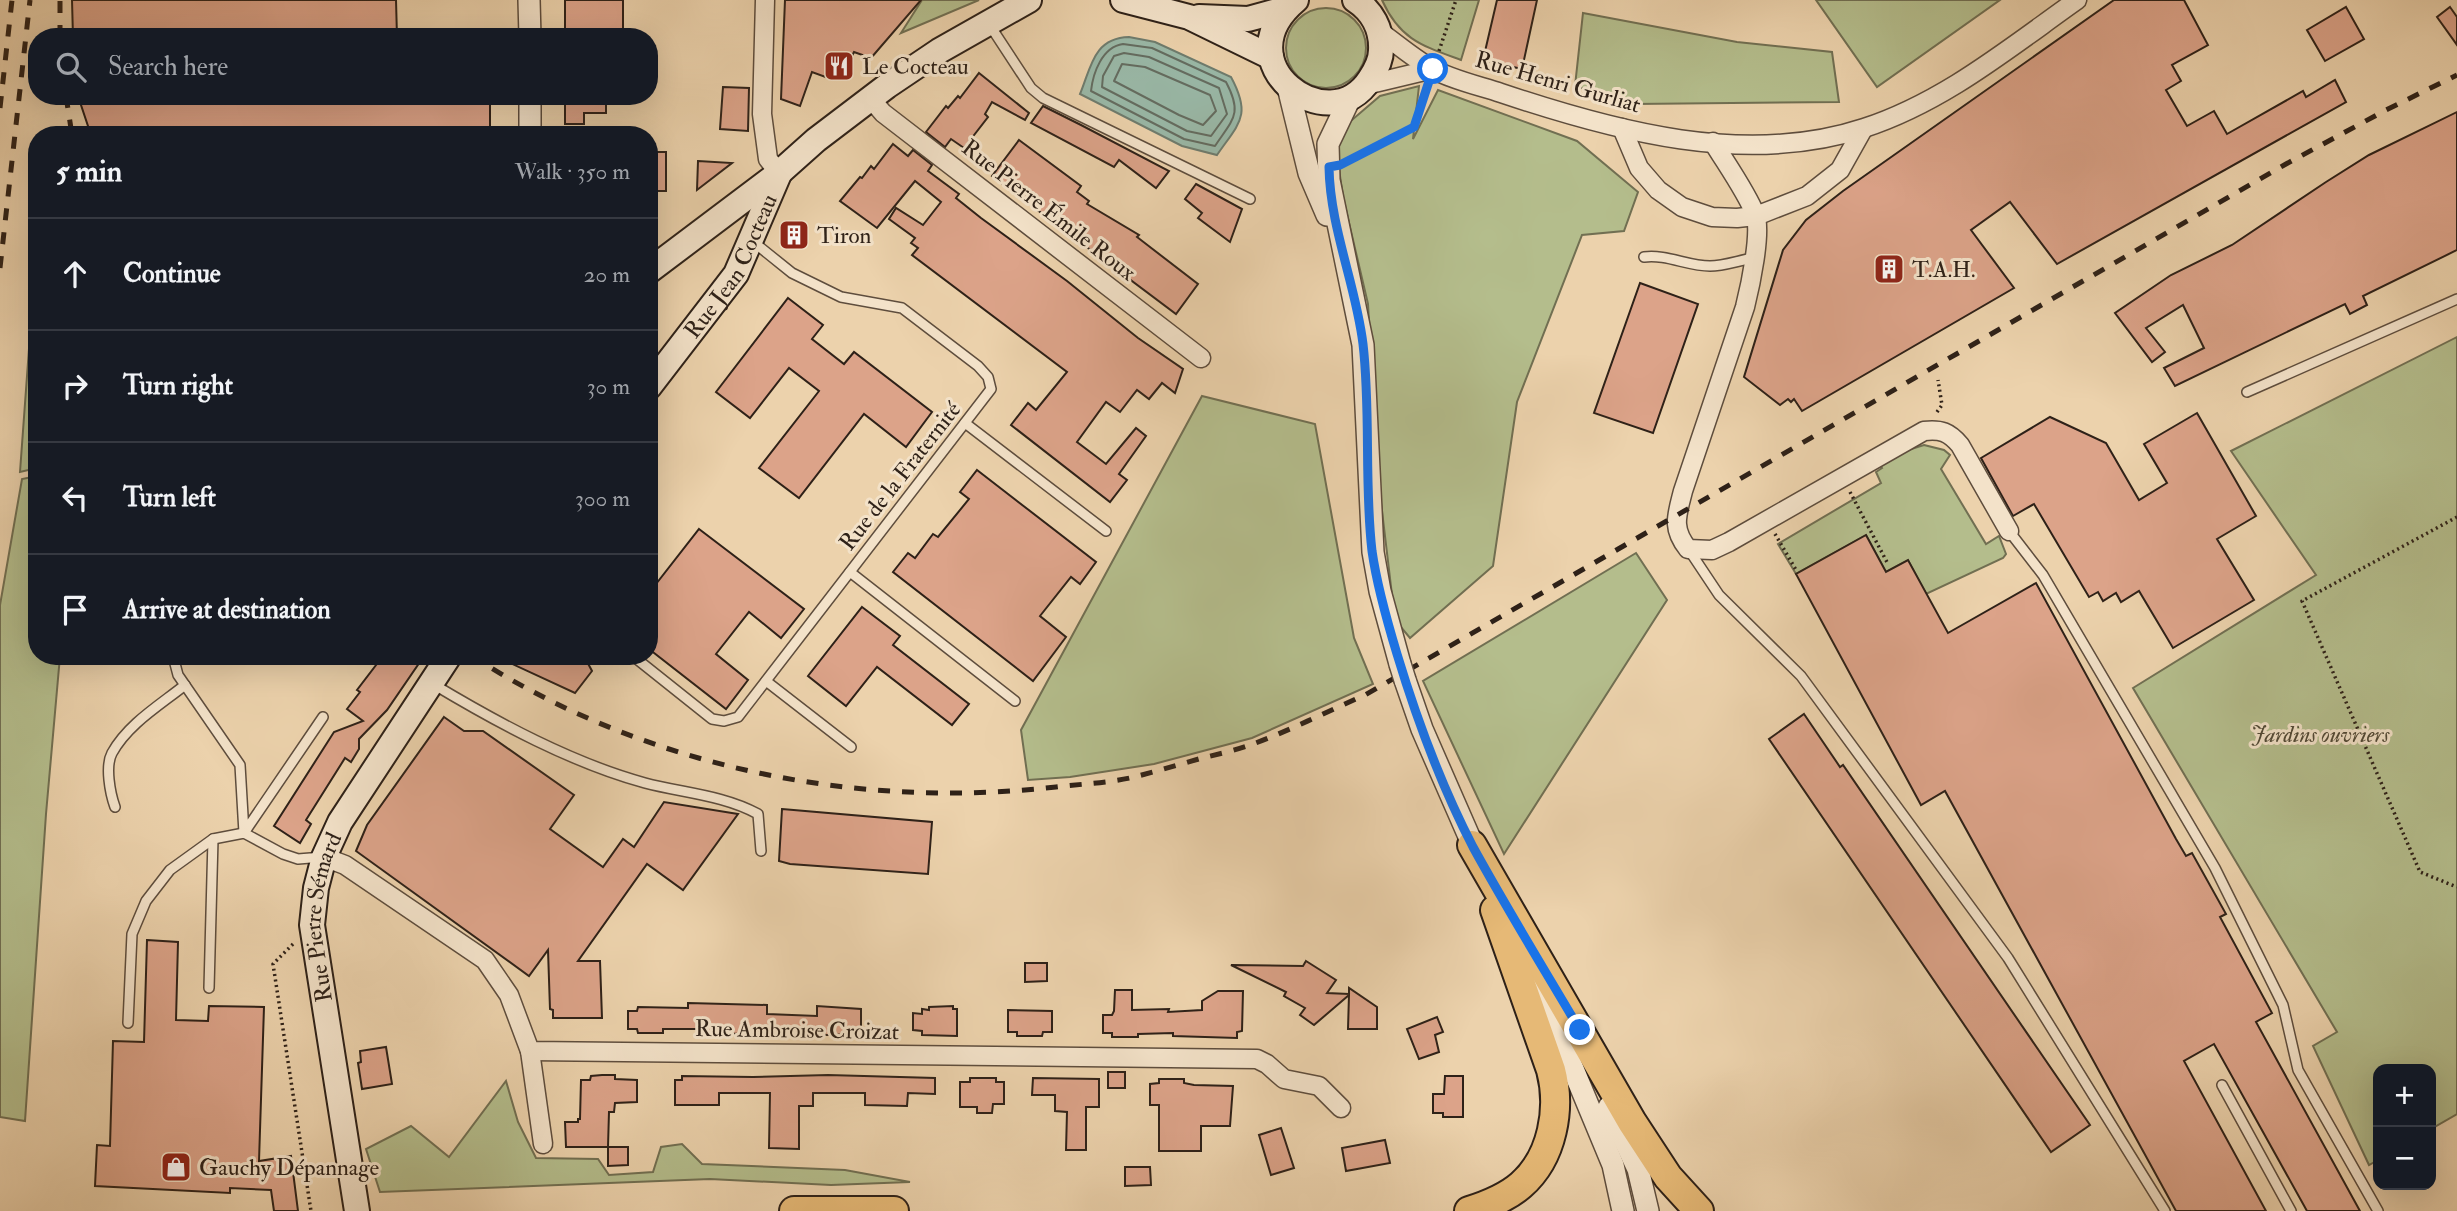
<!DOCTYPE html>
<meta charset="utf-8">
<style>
body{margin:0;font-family:"IM FELL Double Pica",serif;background:#242831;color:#f1f3f6}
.controls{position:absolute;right:21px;bottom:21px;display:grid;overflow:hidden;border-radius:14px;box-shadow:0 7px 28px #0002}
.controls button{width:63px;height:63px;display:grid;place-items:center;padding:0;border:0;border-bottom:2px solid #363941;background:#171b24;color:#f1f3f6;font:35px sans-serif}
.stop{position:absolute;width:21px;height:21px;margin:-16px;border:5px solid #1a73e8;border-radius:50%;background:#fff}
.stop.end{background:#1a73e8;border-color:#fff;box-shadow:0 2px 7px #0008}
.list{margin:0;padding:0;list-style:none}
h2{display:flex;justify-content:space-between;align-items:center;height:91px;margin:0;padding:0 28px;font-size:30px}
h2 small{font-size:23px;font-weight:400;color:#9ea1a6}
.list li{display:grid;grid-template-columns:46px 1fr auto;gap:21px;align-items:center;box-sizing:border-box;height:112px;padding:0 28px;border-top:2px solid #363941}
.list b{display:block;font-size:26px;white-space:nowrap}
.list em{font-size:23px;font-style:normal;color:#9ea1a6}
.icon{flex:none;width:38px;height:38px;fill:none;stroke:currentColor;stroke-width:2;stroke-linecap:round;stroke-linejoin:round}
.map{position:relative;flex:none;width:2457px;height:1211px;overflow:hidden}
.search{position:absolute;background:#171b24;box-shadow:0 7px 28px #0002;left:28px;top:28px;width:630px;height:77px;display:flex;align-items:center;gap:18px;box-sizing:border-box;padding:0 24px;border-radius:28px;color:#9ea1a6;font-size:26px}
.panel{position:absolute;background:#171b24;box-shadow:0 7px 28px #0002;left:28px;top:126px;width:630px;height:539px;border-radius:28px}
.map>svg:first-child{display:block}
.green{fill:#b4bd8c;stroke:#716f52;stroke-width:2}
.water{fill:#99b8a7;stroke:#6e7c6e;stroke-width:2}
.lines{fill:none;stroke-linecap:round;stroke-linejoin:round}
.shore{stroke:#646c60;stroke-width:2}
.building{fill:#dca389;stroke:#2e2118;stroke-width:2}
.service-casing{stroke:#5e4d3d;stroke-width:12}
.minor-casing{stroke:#5e4d3d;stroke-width:21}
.tertiary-casing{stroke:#5e4d3d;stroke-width:24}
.secondary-casing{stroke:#2e2118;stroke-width:28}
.primary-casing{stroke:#2e2118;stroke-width:32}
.path{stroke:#2e2118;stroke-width:3.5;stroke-dasharray:2 3.5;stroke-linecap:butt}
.service{stroke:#f3e2c9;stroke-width:9}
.minor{stroke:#f3e2c9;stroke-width:18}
.tertiary{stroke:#f3e2c9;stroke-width:21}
.secondary{stroke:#f3e2c9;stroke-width:24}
.primary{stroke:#e6b976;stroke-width:28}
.rail{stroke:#2e2118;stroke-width:5;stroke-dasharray:12 12;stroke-linecap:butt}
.tertiary-bridge-casing{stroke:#5e4d3d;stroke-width:24;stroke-linecap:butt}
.tertiary-bridge{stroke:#f3e2c9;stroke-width:21}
.route{stroke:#1a73e8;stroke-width:9}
.labels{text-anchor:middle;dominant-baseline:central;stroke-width:6;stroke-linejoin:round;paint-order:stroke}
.poi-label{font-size:23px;fill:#2e2118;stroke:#f3e2c9;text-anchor:start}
.street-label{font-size:23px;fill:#2e2118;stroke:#f3e2c9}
.park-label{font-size:23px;font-style:italic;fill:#504835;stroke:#f3e2c9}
</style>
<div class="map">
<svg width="2457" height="1211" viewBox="0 0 2457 1211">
<rect width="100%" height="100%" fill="#ecd2ac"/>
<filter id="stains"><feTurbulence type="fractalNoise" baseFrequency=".00286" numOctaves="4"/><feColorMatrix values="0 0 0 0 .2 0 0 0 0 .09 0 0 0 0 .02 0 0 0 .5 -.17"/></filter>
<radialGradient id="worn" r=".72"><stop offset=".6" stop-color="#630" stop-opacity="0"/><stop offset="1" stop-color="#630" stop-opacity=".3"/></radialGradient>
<g class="green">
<path d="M922,0h57l-78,33z"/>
<path d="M1382,0h97l-18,60c-38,-14 -61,-20 -79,-60z"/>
<path d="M1816,0h184l-123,87z"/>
<circle cx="1326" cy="48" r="40"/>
<path d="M1583,13l154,29 95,10 7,50 -205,2 -59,-18z"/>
<path d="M1419,86l-6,53 25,-49 139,51 61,51 -14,39 -42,4 -65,167 -24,164 -83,72 -15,-18 -18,-151 -9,-165 -25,-107 -7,-49 10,-23 34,-29z"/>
<path d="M37,239v229l-17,4z"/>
<path d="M2457,337v777l-26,15v-60h-53v91l-9,5 -56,-119 24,-14 -204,-344 183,-113 -85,-124z"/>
<path d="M1202,396l113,28 39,214 19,46 -121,54 -98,26 -84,13 -42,3 -7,-50z"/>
<path d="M1924,445l20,5 6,5 -9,14 45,75 13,-8 7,18 -3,4 -77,36 -18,-34 -22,12 -20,-37 -70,39 -18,-30 103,-61 -5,-11 6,-4 -2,-3 28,-15z"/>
<path d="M37,476v180h23l-14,158 -21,307 -25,-4v-512l22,-126z"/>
<path d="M1636,553l31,47 -163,254 -81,-173z"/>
<path d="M506,1081l12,41 18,36 62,1 11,16 44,-3 8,-25 21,-3 20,20 143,6 65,12 -79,3 -121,-6 -330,13 -14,-43 45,-23 38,31z"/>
</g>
<path class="water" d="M1129,37l26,5 76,35c21,39 8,46 -14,78l-35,-9 -102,-52c11,-26 13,-56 49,-57z"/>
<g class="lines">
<g class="shore">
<path d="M1123,44l29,4 74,34c17,32 7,37 -11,64l-31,-7 -93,-48c2,-18 11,-44 32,-47z"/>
<path d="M1124,53l25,4 70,31 8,26 -16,22 -24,-5 -85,-44 1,-11 11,-20z"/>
<path d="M1122,64l23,3 65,28 6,16 -13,14 -24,-10 -65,-34z"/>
</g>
</g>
<g class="building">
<path d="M72,0h324l1,37h-324z"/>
<rect x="565" y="0" width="58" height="37"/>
<path d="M785,0h136l-50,58 -17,-6 -12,23 -8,-3 -3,7 -19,-7 -12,34 -19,-7z"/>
<path d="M1497,0h40l-15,69 -39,-9z"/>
<path d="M2114,0h70l24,45 -36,20 9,16 -15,9 21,36 27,-15 13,23 76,-43 3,6 29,-17 11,22 -289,162 -47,-62 -39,28 43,58 -212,123 -8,-12 -3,3 -3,-3 -8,6 -36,-28 39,-127 23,-30 37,-29z"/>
<path d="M2346,7l18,32 -39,22 -18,-31z"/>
<path d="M2450,7l7,10v28l-20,-28z"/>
<path d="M979,73l50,40 -4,7 -33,-18 -7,12 3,3 -24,31 -13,-9 -6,8 -19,-15 20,-26 2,2 10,-12 2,2z"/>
<path d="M723,87l26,1 -1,43 -28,-2z"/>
<path d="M78,96h412v39h-399z"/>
<path d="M565,96h41v17h-22v11h-19z"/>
<path d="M1043,106l38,19 88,46 -13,17 -37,-28 -5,7 -83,-44z"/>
<path d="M2457,112v138l-94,46 4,9 -17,9 -5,-10 -170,82 -11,-18 40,-20 -21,-43 -37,23 19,24 -13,10 -37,-49 56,-38 61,-30 94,-63 43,-27z"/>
<path d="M1019,140l62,46 -4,6 12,9 -2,3 52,31 -2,2 61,47 -22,30 -184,-138z"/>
<path d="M893,144l15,12 5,-6 19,15 -4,6 31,23 -3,4 25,20 86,63 71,57 45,31 -8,24 -13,-10 -13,16 -12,-9 -17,22 -14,-10 -29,40 29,22 30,-36 10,8 -27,38 8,6 -17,22 -99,-77 17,-22 8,7 31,-38 -155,-117 6,-7 -7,-5 4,-5 -26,-19 7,-11 27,17 18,-23 -26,-21 -38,47 -37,-27 20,-24 2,1 9,-12 3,3z"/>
<rect x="649" y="152" width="17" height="39"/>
<path d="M698,161l34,2 -35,27z"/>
<path d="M1196,184l46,25 -12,33 -32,-24 4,-5 -17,-14z"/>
<path d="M1640,283l58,21 -45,129 -59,-20z"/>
<path d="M788,298l35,27 -11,14 32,25 10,-12 78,60 -26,35 -42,-33 -65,84 -40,-30 60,-77 -30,-23 -39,50 -34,-26z"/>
<path d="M2197,413l59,103 -39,23 37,61 -81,48 -34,-57 -18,11 -5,-9 -13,8 -5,-9 -9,5 -55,-93 -21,12 -32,-58 69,-41 56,26 33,57 28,-17 -23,-39z"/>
<path d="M977,470l119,92 -16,22 -9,-7 -31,39 26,21 -33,44 -140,-109 15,-19 7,5 18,-24 5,3 31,-38 -9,-7z"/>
<path d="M699,529l105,80 -23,29 -32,-26 -33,42 32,26 -22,29 -77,-60v-56z"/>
<path d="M1866,535l20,37 22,-12 40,73 88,-50 140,256 10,17 6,-3 34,61 -6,3 52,96 -16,9 104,189h-53l-93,-167 -30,17 82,150h-90l-231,-420 -24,14 -125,-231z"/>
<path d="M862,607l38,29 -7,9 76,59 -17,21 -75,-58 -31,39 -38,-30z"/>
<path d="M383,656h41l-37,54 -28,29v10l-8,13 -6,-4 -39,62 5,4 -11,19 -26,-17 60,-94 29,-11 -16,-12 13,-17 -3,-2z"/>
<path d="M495,656h89l8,15 -17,22z"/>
<path d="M1804,714l36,53 3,-2 247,360 -39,27 -282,-413z"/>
<path d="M444,717l20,14h19l91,64 -24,34 53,38 20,-28 11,8 30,-45 74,12 -55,76 -36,-26 -69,97h22l2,57h-49v-8l-3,-1 -2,-59 -19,26 -173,-125 11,-26z"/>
<path d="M782,809l150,13 -4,52 -138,-10 -11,-3z"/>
<path d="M147,940l31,2 -2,78 32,1 1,-15 55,1 -5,154 32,-5 7,55h-24l-3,-21 -41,-2v5l-135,-7 2,-41 13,1 3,-105 31,1z"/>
<path d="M1306,961l30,19 -9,13 22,1v-6l28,19v22h-29l1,-34 -35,30 -14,-10 5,-7 -21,-12 2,-4 -55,-27 72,1z"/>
<path d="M1025,963h22v18l-22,1z"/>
<path d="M1115,990h17v20l37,-1 -1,3 34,-2v-9l16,-10h25l-1,40 -5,1v6l-64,-2v-3l-35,1v3h-26v-4h-9v-18h9l2,-4z"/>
<path d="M688,1003l79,2v9l50,2v-10l44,3v25l-34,1 -34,-3v-3l-35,1v3l-13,1 -48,-1v-4h-34v4h-25l-1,-4h-9v-18h9l1,-4 50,1z"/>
<path d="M953,1006v3h4v27l-35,-1v-4l-9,-1v-17l9,1v-5l7,1v-3z"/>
<path d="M1008,1010l44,1v21h-9l-1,4h-25v-4h-9z"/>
<path d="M1437,1017l6,15 -8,3 4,17 -20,7 -12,-30z"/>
<path d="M386,1047l6,37 -30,5 -4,-26 3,-1 -1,-11z"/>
<rect x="1108" y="1072" width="17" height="16"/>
<path d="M602,1075h13v4l22,1v22l-22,1 -1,9h-5l-1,35h20v18l-20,1v-19h-42l-1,-25h13v-3h2l1,-39h9l1,-4z"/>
<path d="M828,1075l107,3v16l-27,-1 -1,13 -42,-1v-12h-52v13h-14v43l-30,-1 1,-55h-51v12h-44v-25h7v-4l71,1z"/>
<path d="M1445,1076h18v41h-20v-4h-10v-19h11z"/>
<path d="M970,1078h26v4h8v22h-11l-1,9h-15v-6h-17v-25h10z"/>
<path d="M1033,1078l66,1v28h-13v43h-20l1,-38 -12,-1v-16h-23z"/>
<path d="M1159,1079h25v4l10,2 39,1 -3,40h-29v25h-42v-46h-9v-21l9,-1z"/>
<path d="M1281,1128l13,40 -23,7 -12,-40z"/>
<path d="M1385,1140l5,23 -44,8 -4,-23z"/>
<path d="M1125,1167h25l1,18 -26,1z"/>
</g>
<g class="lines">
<g class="service-casing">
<g id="service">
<path d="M989,24l42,64 12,10 207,101"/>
<path d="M1644,257c22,-3 44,9 66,9 14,0 30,-6 44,-8"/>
<path d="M2247,392l210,-93"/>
<path d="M965,423l141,108"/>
<path d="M2009,531l34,44 172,293 68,137 15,65 80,141"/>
<path d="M1689,550l30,45 82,81 207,282 157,253"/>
<path d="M850,572l165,129"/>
<path d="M173,656l5,19 62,90 4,68 79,-116"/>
<path d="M633,656l79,63 12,2 14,-4 253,-328 -3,-12 -10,-11 -76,-58 -61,-11 -49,-24 -41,-33"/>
<path d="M766,681l85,66"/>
<path d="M433,684c65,39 139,79 212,99 38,10 78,12 113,31l3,37"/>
<path d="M115,807c-5,-14 -10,-41 -3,-54 16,-29 48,-48 73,-68"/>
<path d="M209,988l4,-149"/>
<path d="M128,1023l4,-89 14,-33 24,-31 43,-31 31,-6 39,21 15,5 25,-2"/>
<path d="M2222,1085l69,126"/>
</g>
</g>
<g class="minor-casing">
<g id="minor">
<path d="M765,0l-3,114 6,45 11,14"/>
<path d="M1379,31c17,12 34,27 52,37 18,11 49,18 70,25 113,38 245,74 363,35 80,-26 145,-80 213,-128"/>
<path d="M1366,85l67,-16"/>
<path d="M871,99l12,14 318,245"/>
<path d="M1622,128l17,40 19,22 24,17 30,10 25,1 19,-2 51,-20 33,-26 23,-41"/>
<path d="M1713,142c12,20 34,51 42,72 7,18 -5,73 -10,93l-62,184c-6,24 -12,37 5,58l24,1 17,-8 195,-111c17,-2 25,1 36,14l49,86"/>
<path d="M324,857l21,8 140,95 24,35 21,56 727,8 10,5 17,15 35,7 22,22"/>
<path d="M530,1051l13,93"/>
</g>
</g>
<g class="tertiary-casing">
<g id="tertiary">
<path d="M529,0l1,37"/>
<path d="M1288,87l21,86 18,42"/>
<path d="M530,96v39"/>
<path d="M1351,96l-23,48 1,36 34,165 10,207 7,39 20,73"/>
<path d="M1405,680l17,49 56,128"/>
<path d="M1534,975l79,190 10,46"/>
<path d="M1609,1107l29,62 10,42"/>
</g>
</g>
<g class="secondary-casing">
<g id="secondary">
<path d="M1123,0l66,17 82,40"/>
<path d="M1296,0c-75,63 33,143 74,79 6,-9 11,-18 11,-29 1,-21 -9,-39 -26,-50"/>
<path d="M1199,17l49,2 37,-10"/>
<path d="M649,271l130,-98 37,-33 71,-54 52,-35 90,-51"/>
<path id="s1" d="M649,387l87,-113 43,-100"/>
<path id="s2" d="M357,1211l-45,-286 4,-37 8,-31 16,-35 109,-166"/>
</g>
</g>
<g class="primary-casing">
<g id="primary">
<path d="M1472,845l160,277 36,55 31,34"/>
<path d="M794,1211h100"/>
<path d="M1469,1211c19,-6 37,-13 52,-26 32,-28 40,-77 30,-115l-56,-160"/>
</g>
</g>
<g class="path">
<path d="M1439,51l17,-51"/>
<path d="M1348,161l66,-34 12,-39"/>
<path d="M1937,412l5,-7 -4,-25"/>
<path d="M1850,492l38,72"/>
<path d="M2457,517l-155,84 118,271 37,15"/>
<path d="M1775,534l21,36"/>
<path d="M293,944l-20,20 38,247"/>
</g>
<use href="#service" class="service"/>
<use href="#minor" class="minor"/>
<use href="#tertiary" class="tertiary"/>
<use href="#secondary" class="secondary"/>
<use href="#primary" class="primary"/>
<g class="rail">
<path d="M60,37v-37"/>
<path d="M66,96l6,39"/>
<path d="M0,108l12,-108"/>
<path d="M0,268l30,-268"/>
<path d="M472,656c172,111 383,154 584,131 25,-3 50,-4 74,-9 24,-6 48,-13 72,-20 17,-4 35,-8 51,-14 38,-14 75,-33 112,-49l921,-531 100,-54 71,-35"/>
</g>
<g class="tertiary-bridge-casing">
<path id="tertiary-bridge" d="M1400,664l5,16"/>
</g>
<use href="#tertiary-bridge" class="tertiary-bridge"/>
</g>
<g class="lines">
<path class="route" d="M1433,69l-19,58 -74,38 -11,2c1,61 27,118 34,177 8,69 1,139 9,207 5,35 15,70 25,103 19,63 46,135 76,193 34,62 71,122 107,183"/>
</g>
<defs>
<g id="restaurant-square" transform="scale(1.575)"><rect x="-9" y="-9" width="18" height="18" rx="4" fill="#8f2418" stroke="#f3e2c9"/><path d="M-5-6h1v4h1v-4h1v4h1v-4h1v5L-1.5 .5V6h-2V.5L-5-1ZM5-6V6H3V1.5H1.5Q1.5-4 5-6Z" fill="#fff"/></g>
<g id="building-square" transform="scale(1.575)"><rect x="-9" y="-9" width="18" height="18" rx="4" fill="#8f2418" stroke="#f3e2c9"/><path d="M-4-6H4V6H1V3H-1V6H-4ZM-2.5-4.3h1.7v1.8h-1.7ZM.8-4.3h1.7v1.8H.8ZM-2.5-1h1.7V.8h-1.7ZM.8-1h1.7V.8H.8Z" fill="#fff"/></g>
<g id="shop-square" transform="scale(1.575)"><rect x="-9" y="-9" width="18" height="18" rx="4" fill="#8f2418" stroke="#f3e2c9"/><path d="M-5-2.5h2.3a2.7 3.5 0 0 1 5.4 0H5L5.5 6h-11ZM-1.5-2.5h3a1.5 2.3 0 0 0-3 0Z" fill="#fff"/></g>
</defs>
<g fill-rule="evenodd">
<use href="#restaurant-square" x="839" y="66"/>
<use href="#building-square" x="794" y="235"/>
<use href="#building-square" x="1889" y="269"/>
<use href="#shop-square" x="176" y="1167"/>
</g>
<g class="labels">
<g class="poi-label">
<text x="862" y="66">Le Cocteau</text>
<text x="817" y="235">Tiron</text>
<text x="1912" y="269">T.A.H.</text>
<text x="199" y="1167">Gauchy Dépannage</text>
</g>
<g class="street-label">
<text transform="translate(1558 82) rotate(16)">Rue Henri Gurliat</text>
<text transform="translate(1049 210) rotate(38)">Rue Pierre Émile Roux</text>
<text stroke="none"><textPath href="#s1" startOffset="147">Rue Jean Cocteau</textPath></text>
<text transform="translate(900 476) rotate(-52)">Rue de la Fraternité</text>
<text stroke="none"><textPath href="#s2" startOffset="298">Rue Pierre Sémard</textPath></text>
<text transform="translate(797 1030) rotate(1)">Rue Ambroise Croizat</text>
</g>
<g class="park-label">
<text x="2320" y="734">Jardins ouvriers</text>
</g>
</g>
<rect width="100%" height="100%" filter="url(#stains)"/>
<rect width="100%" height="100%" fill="url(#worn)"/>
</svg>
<div class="controls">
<button>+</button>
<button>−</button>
</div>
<div class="stop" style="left:1433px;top:69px"></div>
<div class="stop end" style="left:1580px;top:1030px"></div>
<div class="search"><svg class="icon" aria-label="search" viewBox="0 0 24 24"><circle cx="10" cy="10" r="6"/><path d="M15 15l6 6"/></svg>Search here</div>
<section class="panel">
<h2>5 min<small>Walk · 350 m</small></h2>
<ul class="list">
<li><svg class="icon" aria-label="ahead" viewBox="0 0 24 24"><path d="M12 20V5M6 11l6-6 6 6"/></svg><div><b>Continue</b></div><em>20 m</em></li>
<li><svg class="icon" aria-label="right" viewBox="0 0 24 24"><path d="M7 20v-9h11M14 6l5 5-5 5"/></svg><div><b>Turn right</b></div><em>30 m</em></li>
<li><svg class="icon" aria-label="left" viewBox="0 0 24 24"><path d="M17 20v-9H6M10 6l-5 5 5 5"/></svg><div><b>Turn left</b></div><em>300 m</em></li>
<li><svg class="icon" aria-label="arrive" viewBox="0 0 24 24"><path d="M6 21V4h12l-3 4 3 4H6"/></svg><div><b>Arrive at destination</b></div></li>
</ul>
</section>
</div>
